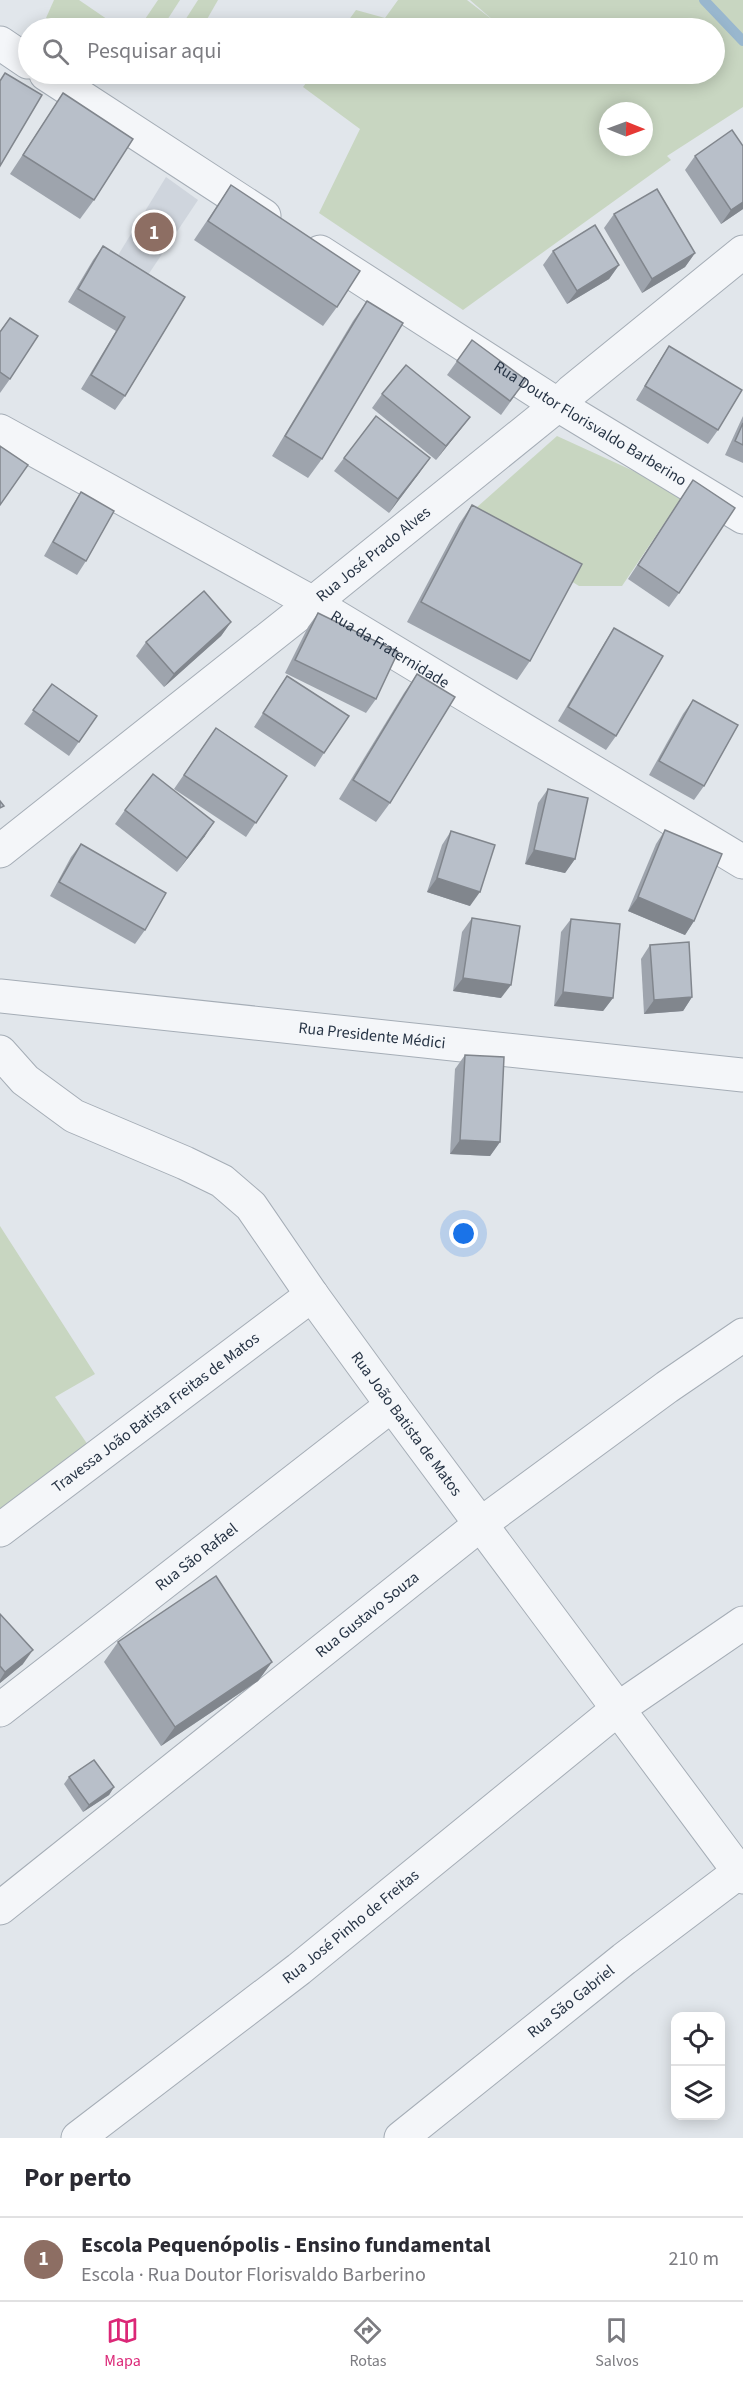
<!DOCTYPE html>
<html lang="pt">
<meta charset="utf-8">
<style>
body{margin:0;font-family:"Source Sans 3",sans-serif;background:#f2f2f3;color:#2b2b33}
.controls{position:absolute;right:18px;bottom:18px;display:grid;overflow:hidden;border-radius:12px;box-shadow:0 3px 15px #0003}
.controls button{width:54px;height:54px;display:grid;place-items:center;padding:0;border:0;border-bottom:2px solid #e1e1e2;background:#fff;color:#2b2b33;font:30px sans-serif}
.compass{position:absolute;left:599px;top:102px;width:54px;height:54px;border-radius:50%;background:#fff;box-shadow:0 3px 15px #0003;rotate:91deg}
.you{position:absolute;left:464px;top:1234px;width:21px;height:21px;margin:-15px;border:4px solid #fff;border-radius:50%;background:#1a73e8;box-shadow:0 0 0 9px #1a73e833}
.badge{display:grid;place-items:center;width:39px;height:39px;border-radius:50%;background:#db2777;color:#fff;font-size:20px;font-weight:700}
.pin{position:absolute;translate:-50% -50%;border:3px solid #fff;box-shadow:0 2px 6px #0006}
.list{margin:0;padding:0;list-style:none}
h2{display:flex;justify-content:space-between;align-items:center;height:78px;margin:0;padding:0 24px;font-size:26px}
h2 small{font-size:20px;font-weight:400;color:#7c7c81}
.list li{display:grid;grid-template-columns:39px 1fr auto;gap:18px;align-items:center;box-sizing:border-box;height:84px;padding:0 24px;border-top:2px solid #e1e1e2}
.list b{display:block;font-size:22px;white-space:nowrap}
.list p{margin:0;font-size:20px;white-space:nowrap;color:#7c7c81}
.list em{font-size:20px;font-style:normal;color:#7c7c81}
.icon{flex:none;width:33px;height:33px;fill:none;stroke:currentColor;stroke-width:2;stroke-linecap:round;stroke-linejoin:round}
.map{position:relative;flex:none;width:743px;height:2138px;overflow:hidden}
.search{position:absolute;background:#fff;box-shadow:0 3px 15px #0003;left:18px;right:18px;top:18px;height:66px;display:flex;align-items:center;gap:15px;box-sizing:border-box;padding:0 21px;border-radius:33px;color:#7c7c81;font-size:22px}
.sheet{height:162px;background:#fff}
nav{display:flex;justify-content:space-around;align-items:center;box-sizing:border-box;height:84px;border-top:2px solid #e1e1e2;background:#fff;font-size:16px;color:#7c7c81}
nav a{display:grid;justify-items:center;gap:3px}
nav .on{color:#db2777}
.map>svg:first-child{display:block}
.built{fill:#cfd5dd}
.green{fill:#c8d6c1;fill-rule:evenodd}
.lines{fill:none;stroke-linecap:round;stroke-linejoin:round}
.stream{stroke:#99b7ce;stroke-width:10}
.minor-casing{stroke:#a5adb6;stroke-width:35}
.minor{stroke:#f4f6f9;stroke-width:33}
.wall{fill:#9ea4ad}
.shaded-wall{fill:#81868d}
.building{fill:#b8bfc9;stroke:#81868d;stroke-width:1.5}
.labels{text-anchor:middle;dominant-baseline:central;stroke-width:6;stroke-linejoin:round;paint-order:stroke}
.street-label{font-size:16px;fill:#273445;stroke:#f1f4f8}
</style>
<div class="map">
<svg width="743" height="2138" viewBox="0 0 743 2138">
<rect width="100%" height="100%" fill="#e1e6eb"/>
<path class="built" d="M166,177l32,23 -56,84 -30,-19z"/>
<g class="green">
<path d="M54,0h25l41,28h-59l-15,-10z"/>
<path d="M158,0h22l-18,28h-23z"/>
<path d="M198,0h20l-16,28h-22z"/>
<path d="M398,0h69l27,21 -24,-21h273v107l-76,49 4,4 -208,150 -144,-97 41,-84 -57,-42 10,-13h401v-46h-371l13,-18 29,8zM608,111h36v36h-36z"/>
<path d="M557,436l127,58 -62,92h-43l-112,-70z"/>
<path d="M0,1226l95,148 -40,23 33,48 -88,66z"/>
</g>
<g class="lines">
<path class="stream" d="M704,0l39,41"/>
<g class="minor-casing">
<g id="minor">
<path d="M0,43l28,19"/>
<path d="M46,74l218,142"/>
<path id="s1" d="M320,252l238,153 185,112"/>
<path id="s2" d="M0,431l313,172 430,259"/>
<path id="s3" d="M0,851l313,-248 245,-198 14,-14 171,-139"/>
<path id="s4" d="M0,996l743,79"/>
<path id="s5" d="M0,1052l25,28 49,36 111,47 37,18 29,25 61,89 80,110 351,472"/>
<path id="s6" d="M0,1530l312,-235"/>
<path id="s7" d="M0,1710l392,-305"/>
<path id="s8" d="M0,1908l482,-385 185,-136 76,-52"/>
<path id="s9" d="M78,2138l221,-169 320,-261 124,-85"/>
<path id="s10" d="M401,2138l223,-179 119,-90"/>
</g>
</g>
<use href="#minor" class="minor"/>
</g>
<g class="wall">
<path d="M63,93l31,107 -14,19 -70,-45z"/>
<path d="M695,156l48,53 -22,15 -36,-54z"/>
<path d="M231,185l106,122 -14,19 -129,-86z"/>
<path d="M614,214l81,39 -10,14 -43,26 -38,-65z"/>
<path d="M103,246l82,51 -60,99 -10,14 -34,-21 35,-58 -48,-29 25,-42z"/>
<path d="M553,251l66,14 -10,14 -42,25 -24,-39z"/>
<path d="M367,301l-45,158 -14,19 -36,-22 81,-135z"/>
<path d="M10,318v61l-10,14v-62z"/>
<path d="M669,346l49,84 -10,14 -72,-44 24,-40z"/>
<path d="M457,361l59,33 -15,21 -54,-40z"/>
<path d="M382,394l88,23 -34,43 -64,-52z"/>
<path d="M743,416v47l-18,-8z"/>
<path d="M344,458l76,14 -31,41 -55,-42z"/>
<path d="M693,480l-14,113 -10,14 -41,-28z"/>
<path d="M81,492l5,69 -9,14 -33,-19 28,-50z"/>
<path d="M472,505l58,156 -13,19 -110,-58 52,-98z"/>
<path d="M318,613l58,86 -10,14 -81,-40 23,-46z"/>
<path d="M231,622l-10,14 -57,51 -28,-31 10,-14z"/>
<path d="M614,628l2,108 -10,14 -48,-29 47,-79z"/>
<path d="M417,674l-27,129 -14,19 -37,-23 65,-106z"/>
<path d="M287,676l37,77 -9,14 -61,-40z"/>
<path d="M52,684l45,32 -28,40 -45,-32z"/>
<path d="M693,700l11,86 -10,14 -45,-25 34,-61z"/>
<path d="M216,728l71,48 -41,61 -72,-48z"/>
<path d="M548,789l27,70 -10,14 -40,-9 13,-61z"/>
<path d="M125,810l80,26 -28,36 -62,-48z"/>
<path d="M665,830l29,91 -9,14 -57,-24 28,-67z"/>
<path d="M451,831l19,75 -43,-14 15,-47z"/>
<path d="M81,844l64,86 -10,14 -85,-48 21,-39z"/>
<path d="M472,918l29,80 -48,-7 9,-59z"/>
<path d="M571,919l42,79 -10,13 -49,-5 7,-74z"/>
<path d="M650,945l42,52 -9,14 -39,3 -3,-55z"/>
<path d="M465,1055l35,87 -10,14 -40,-2 5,-85z"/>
<path d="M0,1614l23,50 -23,19z"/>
<path d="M118,1642l154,20 -14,19 -97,65 -57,-84z"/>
<path d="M69,1777l45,10 -5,8 -26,17 -19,-28z"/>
</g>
<g class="shaded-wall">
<path d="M743,202v7l-22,15 10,-14z"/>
<path d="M695,253l-10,14 -43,26 10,-14z"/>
<path d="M619,265l-10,14 -42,25 10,-13z"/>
<path d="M470,417l-10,13 -24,30 10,-14z"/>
<path d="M430,458l-10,14 -31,41 9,-14z"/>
<path d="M231,622l-10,14 -57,51 10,-13z"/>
<path d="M214,822l-9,14 -28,36 10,-14z"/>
<path d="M534,850l41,9 -10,14 -40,-9z"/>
<path d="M437,878l43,14 -10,14 -43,-14z"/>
<path d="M638,897l56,24 -9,14 -57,-24z"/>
<path d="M463,978l48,7 -10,13 -48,-7z"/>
<path d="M563,992l50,6 -10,13 -49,-5z"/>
<path d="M692,997l-9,14 -39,3 10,-14z"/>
<path d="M460,1140l40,2 -10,14 -40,-2z"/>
<path d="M33,1650l-10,14 -23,19v-3l5,-8z"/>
<path d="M272,1662l-14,19 -97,65 14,-19z"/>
<path d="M114,1787l-5,8 -26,17 6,-7z"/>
</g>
<g class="building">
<path d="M5,73l37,22 -42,71v-85z"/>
<path d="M63,93l70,46 -39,61 -71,-45z"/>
<path d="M732,130l11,16v56l-12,8 -36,-54z"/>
<path d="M231,185l129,86 -23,36 -129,-86z"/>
<path d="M657,189l38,64 -43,26 -38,-65z"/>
<path d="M595,225l24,40 -42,26 -24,-40z"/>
<path d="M103,246l82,51 -60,99 -34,-21 34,-58 -47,-28z"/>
<path d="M367,301l36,22 -81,136 -37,-23z"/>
<path d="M10,318l28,18 -28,43 -10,-7v-40z"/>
<path d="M472,340l54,40 -16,21 -53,-40z"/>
<path d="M669,346l73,44 -24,40 -73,-44z"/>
<path d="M406,365l64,52 -24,29 -64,-52z"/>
<path d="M376,416l54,42 -32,41 -54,-41z"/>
<path d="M743,423v22l-8,-4z"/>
<path d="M0,446l28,19 -28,40z"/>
<path d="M693,480l42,28 -56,85 -41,-28z"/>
<path d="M81,492l33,19 -28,50 -33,-19z"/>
<path d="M472,505l110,59 -52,97 -109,-59z"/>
<path d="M204,591l27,31 -57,52 -28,-32z"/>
<path d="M318,613l80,39 -22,47 -81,-39z"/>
<path d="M614,628l49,28 -47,80 -48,-29z"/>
<path d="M417,674l38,23 -65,106 -37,-23z"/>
<path d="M287,676l62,40 -25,37 -61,-40z"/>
<path d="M52,684l45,32 -18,26 -46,-32z"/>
<path d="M693,700l45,25 -34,61 -45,-25z"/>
<path d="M216,728l71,48 -31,47 -72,-48z"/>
<path d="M153,774l61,48 -27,36 -62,-48z"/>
<path d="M548,789l40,9 -13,61 -41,-9z"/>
<path d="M0,801l4,5 -4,2z"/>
<path d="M665,830l57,24 -28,67 -56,-24z"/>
<path d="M451,831l44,14 -15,47 -43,-14z"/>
<path d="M81,844l85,49 -21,37 -86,-48z"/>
<path d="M472,918l48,8 -9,59 -48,-7z"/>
<path d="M571,919l49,5 -7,74 -50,-6z"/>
<path d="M689,942l3,55 -38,3 -4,-55z"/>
<path d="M465,1055l39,2 -4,85 -40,-2z"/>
<path d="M216,1576l56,86 -97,65 -57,-85z"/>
<path d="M0,1614l33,36 -28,22 -5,-6z"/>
<path d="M94,1760l20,27 -25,18 -20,-28z"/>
</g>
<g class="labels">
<g class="street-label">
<text stroke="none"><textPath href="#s1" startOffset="320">Rua Doutor Florisvaldo Barberino</textPath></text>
<text stroke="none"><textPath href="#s3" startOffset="477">Rua José Prado Alves</textPath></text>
<text stroke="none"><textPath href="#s2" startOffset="447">Rua da Fraternidade</textPath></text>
<text stroke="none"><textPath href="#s4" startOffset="374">Rua Presidente Médici</textPath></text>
<text stroke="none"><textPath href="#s6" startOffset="195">Travessa João Batista Freitas de Matos</textPath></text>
<text stroke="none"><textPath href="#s5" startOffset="566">Rua João Batista de Matos</textPath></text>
<text stroke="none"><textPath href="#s7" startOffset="249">Rua São Rafael</textPath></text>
<text stroke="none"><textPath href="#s8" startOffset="470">Rua Gustavo Souza</textPath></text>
<text stroke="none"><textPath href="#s9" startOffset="345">Rua José Pinho de Freitas</textPath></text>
<text stroke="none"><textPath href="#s10" startOffset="218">Rua São Gabriel</textPath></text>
</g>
</g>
</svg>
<div class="controls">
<button><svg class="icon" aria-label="locate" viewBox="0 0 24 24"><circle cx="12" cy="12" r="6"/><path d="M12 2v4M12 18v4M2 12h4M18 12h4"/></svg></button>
<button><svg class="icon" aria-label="layers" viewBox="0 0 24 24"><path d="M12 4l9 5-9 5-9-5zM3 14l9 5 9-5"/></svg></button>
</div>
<svg class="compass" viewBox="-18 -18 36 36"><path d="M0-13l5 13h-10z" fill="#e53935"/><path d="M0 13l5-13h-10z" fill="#7c7c81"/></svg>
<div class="you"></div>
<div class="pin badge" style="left:154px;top:232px;background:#8d6e63">1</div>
<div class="search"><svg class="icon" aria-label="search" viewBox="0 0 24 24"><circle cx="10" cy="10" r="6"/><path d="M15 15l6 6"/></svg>Pesquisar aqui</div>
</div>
<section class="sheet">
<h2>Por perto<small></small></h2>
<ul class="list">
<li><span class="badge" style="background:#8d6e63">1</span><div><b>Escola Pequenópolis - Ensino fundamental</b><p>Escola · Rua Doutor Florisvaldo Barberino</p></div><em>210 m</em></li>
</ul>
</section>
<nav>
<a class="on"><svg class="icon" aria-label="map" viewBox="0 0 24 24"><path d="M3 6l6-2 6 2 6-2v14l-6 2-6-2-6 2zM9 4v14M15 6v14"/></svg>Mapa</a>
<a><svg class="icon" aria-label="directions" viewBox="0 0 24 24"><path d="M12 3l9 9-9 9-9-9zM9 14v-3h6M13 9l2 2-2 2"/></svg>Rotas</a>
<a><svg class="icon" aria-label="saved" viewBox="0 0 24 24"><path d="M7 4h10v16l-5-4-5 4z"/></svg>Salvos</a>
</nav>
